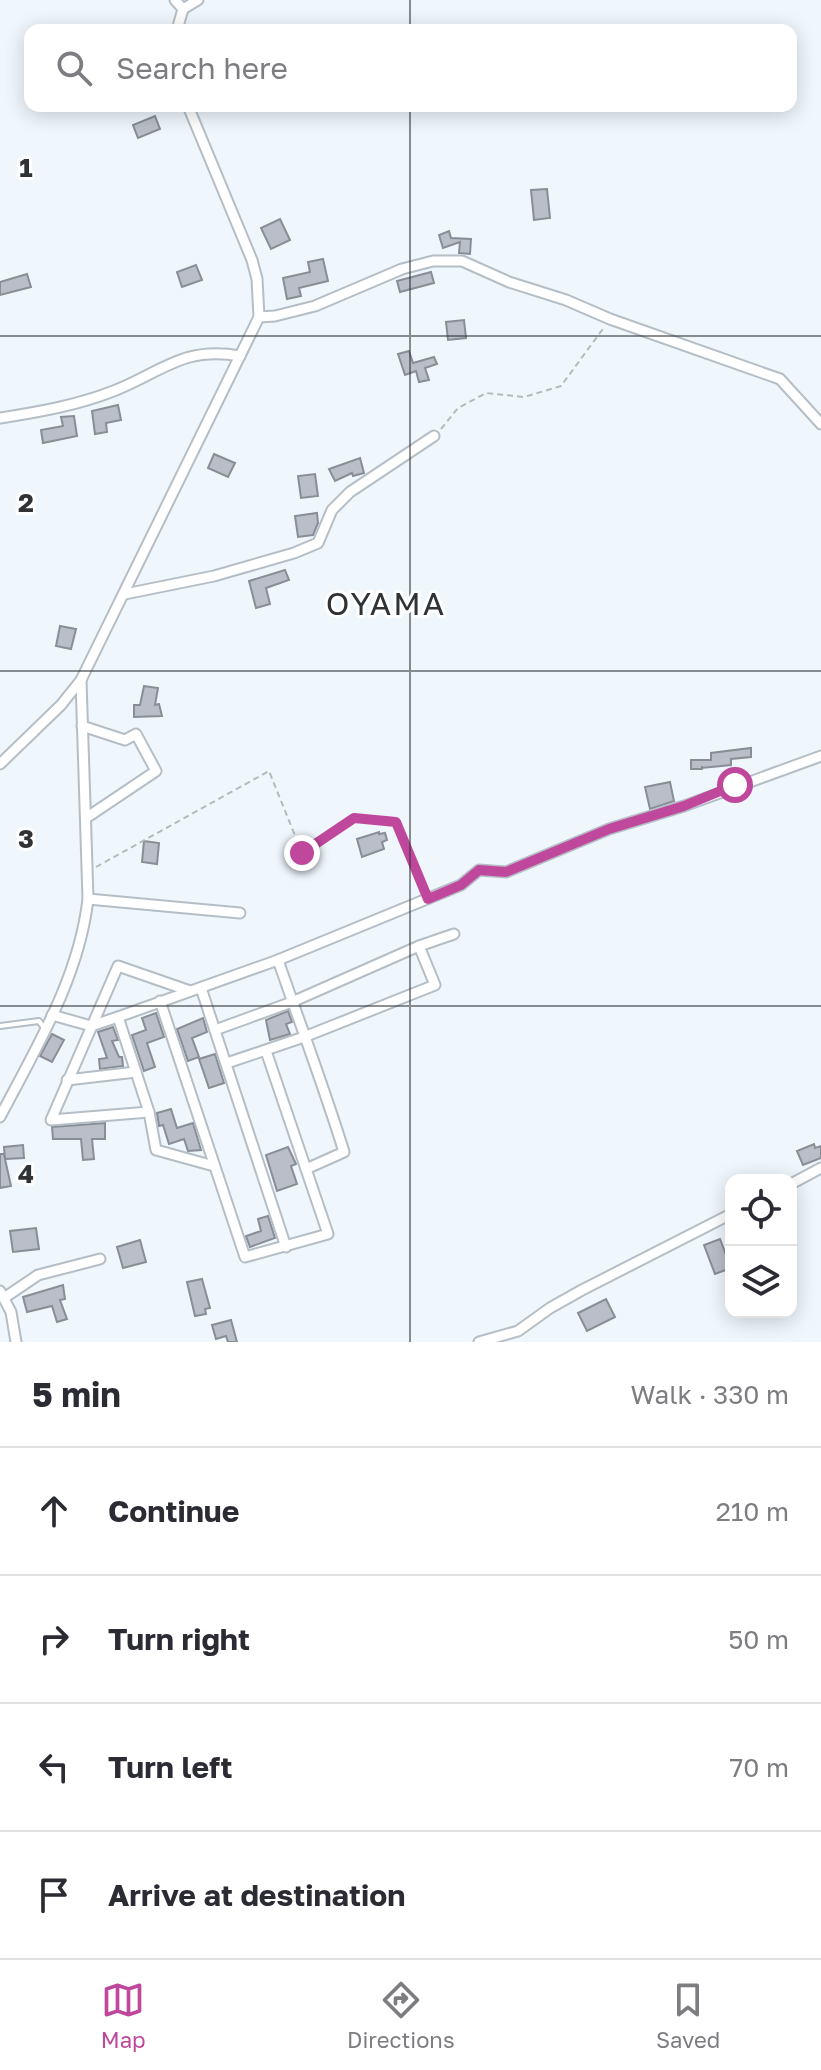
<!DOCTYPE html>
<meta charset="utf-8">
<style>
body{margin:0;font-family:"Golos Text",sans-serif;background:#f7f7f7;color:#2b2b33}
.controls{position:absolute;right:24px;bottom:24px;display:grid;overflow:hidden;border-radius:16px;box-shadow:0 4px 20px #0003}
.controls button{width:72px;height:72px;display:grid;place-items:center;padding:0;border:0;border-bottom:2px solid #e1e1e2;background:#fff;color:#2b2b33;font:40px sans-serif}
.stop{position:absolute;width:24px;height:24px;margin:-18px;border:6px solid #c0489c;border-radius:50%;background:#fff}
.stop.end{background:#c0489c;border-color:#fff;box-shadow:0 2px 8px #0008}
.list{margin:0;padding:0;list-style:none}
h2{display:flex;justify-content:space-between;align-items:center;height:104px;margin:0;padding:0 32px;font-size:34px}
h2 small{font-size:26px;font-weight:400;color:#7c7c81}
.list li{display:grid;grid-template-columns:52px 1fr auto;gap:24px;align-items:center;box-sizing:border-box;height:128px;padding:0 32px;border-top:2px solid #e1e1e2}
.list b{display:block;font-size:30px;white-space:nowrap}
.list em{font-size:26px;font-style:normal;color:#7c7c81}
.icon{flex:none;width:44px;height:44px;fill:none;stroke:currentColor;stroke-width:2;stroke-linecap:round;stroke-linejoin:round}
.map{position:relative;flex:none;width:821px;height:1342px;overflow:hidden}
.search{position:absolute;background:#fff;box-shadow:0 4px 20px #0003;left:24px;right:24px;top:24px;height:88px;display:flex;align-items:center;gap:20px;box-sizing:border-box;padding:0 28px;border-radius:16px;color:#7c7c81;font-size:30px}
.sheet{height:616px;background:#fff}
nav{display:flex;justify-content:space-around;align-items:center;box-sizing:border-box;height:112px;border-top:2px solid #e1e1e2;background:#fff;font-size:22px;color:#7c7c81}
nav a{display:grid;justify-items:center;gap:4px}
nav .on{color:#c0489c}
.map>svg:first-child{display:block}
.building{fill:#b9bec8;stroke:#888d96;stroke-width:2}
.lines{fill:none;stroke-linecap:round;stroke-linejoin:round}
.service-casing{stroke:#b5bec6;stroke-width:8}
.minor-casing{stroke:#b5bec6;stroke-width:13}
.path{stroke:#b3babf;stroke-width:2;stroke-dasharray:6 4;stroke-linecap:butt}
.service{stroke:#fff;stroke-width:4}
.minor{stroke:#fff;stroke-width:9}
.route{stroke:#c0489c;stroke-width:10}
.grid{fill:none;stroke:#2f3336;stroke-width:2;stroke-opacity:0.55}
.labels{text-anchor:middle;dominant-baseline:central;stroke-width:6;stroke-linejoin:round;paint-order:stroke}
.quarter-label{font-size:32px;letter-spacing:2px;fill:#2f3336;stroke:#fff}
.grid-label{font-size:26px;text-anchor:middle;font-weight:bold;fill:#2f3336;stroke:#fff;stroke-width:6;stroke-linejoin:round;paint-order:stroke}
</style>
<div class="map">
<svg width="821" height="1342" viewBox="0 0 821 1342">
<rect width="100%" height="100%" fill="#eff7fd"/>
<g class="building">
<path d="M155,116l5,13 -22,9 -5,-13z"/>
<path d="M547,189l3,29 -16,2 -3,-30z"/>
<path d="M280,219l10,21 -19,9 -10,-21z"/>
<path d="M449,231l2,7 20,1 -1,15 -11,-1 1,-11 -17,6 -4,-13z"/>
<path d="M323,259l5,22 -29,7 2,8 -14,3 -4,-21 27,-6 -2,-10z"/>
<path d="M196,265l6,15 -20,7 -5,-15z"/>
<path d="M431,272l3,11 -34,9 -3,-11z"/>
<path d="M27,274l4,13 -31,8v-13z"/>
<path d="M464,320l2,18 -18,2 -2,-18z"/>
<path d="M409,351l4,12 21,-6 3,7 -12,4 4,12 -10,2 -3,-11 -11,4 -7,-21z"/>
<path d="M118,405l3,15 -15,3 1,9 -12,2 -3,-23z"/>
<path d="M74,416l3,20 -34,7 -2,-13 22,-4 -2,-9z"/>
<path d="M214,454l21,9 -7,14 -20,-9z"/>
<path d="M360,458l4,15 -11,3 -1,-3 -17,8 -6,-12z"/>
<path d="M315,474l3,22 -17,2 -3,-22z"/>
<path d="M317,513l1,10 -5,12 -15,2 -3,-21z"/>
<path d="M285,570l4,10 -23,8 4,16 -14,4 -7,-27z"/>
<path d="M60,626l16,3 -5,20 -15,-3z"/>
<path d="M144,686l14,2 -3,17 4,-1 3,12 -28,1v-12h6z"/>
<path d="M751,748v9l-20,2v6l-29,3v-2v3h-11v-9h20v-7z"/>
<path d="M670,782l4,19 -24,8 -5,-22z"/>
<path d="M379,832v2l6,-1 2,7 -5,2 2,7 -22,8 -5,-18z"/>
<path d="M144,841l15,2 -2,21 -15,-2z"/>
<path d="M288,1011l4,11 -6,2 4,10 -20,6 -4,-20z"/>
<path d="M156,1013l8,24 -17,6 8,24 -11,4 -12,-36 14,-5 -4,-12z"/>
<path d="M203,1018l4,14 -15,6 7,19 -11,4 -11,-32z"/>
<path d="M113,1027l5,13 -6,1 7,16h3l1,9 -23,3 -1,-10 8,-1 -9,-26z"/>
<path d="M52,1034l12,6 -12,22 -12,-6z"/>
<path d="M215,1054l9,29 -15,5 -10,-29z"/>
<path d="M171,1109l6,19 16,-5 8,27 -13,1 -4,-12 -15,5 -6,-19 -4,1 -2,-13z"/>
<path d="M105,1123v16h-13l2,20 -11,1 -2,-21h-28l-1,-12z"/>
<path d="M814,1144l1,4 6,-2v12l-18,7 -6,-14z"/>
<path d="M23,1145l1,13 -19,1 6,27 -11,2v-34h4l1,5 -1,-12z"/>
<path d="M288,1147l8,17 -5,2 6,18 -20,7 -11,-36z"/>
<path d="M268,1216l7,22 -25,9 -4,-11 15,-5 -3,-12z"/>
<path d="M36,1228l3,21 -26,3 -3,-21z"/>
<path d="M720,1239l8,21 3,-1v9l-16,6 -11,-29z"/>
<path d="M140,1240l6,22 -23,6 -6,-21z"/>
<path d="M202,1279l8,29 -5,1 1,5 -11,2 -8,-34z"/>
<path d="M63,1285l2,14 -5,1 7,19 -10,3 -5,-16 -25,6 -4,-15z"/>
<path d="M606,1299l9,18 -28,14 -9,-18z"/>
<path d="M231,1320l6,22h-9l-2,-6 -10,3 -4,-14z"/>
</g>
<g class="lines">
<g class="service-casing">
<path id="service" d="M0,1026l39,-5 5,7"/>
</g>
<g class="minor-casing">
<g id="minor">
<path d="M175,0l8,9 -6,21"/>
<path d="M183,9l15,-9"/>
<path d="M259,317l16,-1 40,-10 87,-37 31,-8h29l47,21 57,18 44,19 170,60 41,45"/>
<path d="M0,418c39,-6 79,-13 116,-28 47,-19 68,-44 124,-34"/>
<path d="M125,594l89,-18 80,-23 24,-10 14,-33 18,-18 84,-56"/>
<path d="M82,726l43,14 11,-6 20,37 -70,47"/>
<path d="M0,764l61,-59 20,-25 178,-363 -2,-38 -5,-19 -64,-154"/>
<path d="M88,899l152,14"/>
<path d="M278,960c22,64 46,127 66,192l-38,17"/>
<path d="M201,988l85,259"/>
<path d="M160,1001l85,256 83,-23 -62,-183"/>
<path d="M52,1015l39,11 27,-9 160,-57 183,-75 18,-15 27,2 103,-43 75,-23 137,-50"/>
<path d="M118,1017l31,95 7,38 58,16"/>
<path d="M215,1030l77,-28 127,-56 35,-12"/>
<path d="M227,1063l77,-26 131,-52 -16,-39"/>
<path d="M67,1080l69,-8"/>
<path d="M149,1112l-98,8 67,-154 72,25"/>
<path d="M0,1117c36,-69 79,-139 88,-218l-7,-219"/>
<path d="M791,1184l30,-16"/>
<path d="M0,1291l11,21 5,30"/>
<path d="M4,1298l34,-23 62,-16"/>
<path d="M479,1342l39,-11 32,-23 32,-18 149,-76"/>
</g>
</g>
<g class="path">
<path d="M441,429l17,-21 28,-15 38,4 37,-11 44,-60"/>
<path d="M96,867l173,-96 33,82 52,-35 42,4 28,68"/>
</g>
<use href="#service" class="service"/>
<use href="#minor" class="minor"/>
</g>
<g class="lines">
<path class="route" d="M302,853l52,-35 42,4 32,77 33,-14 18,-15 27,2 103,-43 75,-23 51,-21"/>
</g>
<path class="grid" d="M410,0v30M410,106v1236M0,336h821M0,671h821M0,1006h821"/>
<g class="labels">
<g class="quarter-label">
<text x="386" y="603">OYAMA</text>
</g>
</g>
<g class="grid-label">
<text x="26" y="177">1</text>
<text x="26" y="512">2</text>
<text x="26" y="848">3</text>
<text x="26" y="1183">4</text>
</g>
</svg>
<div class="controls">
<button><svg class="icon" aria-label="locate" viewBox="0 0 24 24"><circle cx="12" cy="12" r="6"/><path d="M12 2v4M12 18v4M2 12h4M18 12h4"/></svg></button>
<button><svg class="icon" aria-label="layers" viewBox="0 0 24 24"><path d="M12 4l9 5-9 5-9-5zM3 14l9 5 9-5"/></svg></button>
</div>
<div class="stop" style="left:735px;top:785px"></div>
<div class="stop end" style="left:302px;top:853px"></div>
<div class="search"><svg class="icon" aria-label="search" viewBox="0 0 24 24"><circle cx="10" cy="10" r="6"/><path d="M15 15l6 6"/></svg>Search here</div>
</div>
<section class="sheet">
<h2>5 min<small>Walk · 330 m</small></h2>
<ul class="list">
<li><svg class="icon" aria-label="ahead" viewBox="0 0 24 24"><path d="M12 20V5M6 11l6-6 6 6"/></svg><div><b>Continue</b></div><em>210 m</em></li>
<li><svg class="icon" aria-label="right" viewBox="0 0 24 24"><path d="M7 20v-9h11M14 6l5 5-5 5"/></svg><div><b>Turn right</b></div><em>50 m</em></li>
<li><svg class="icon" aria-label="left" viewBox="0 0 24 24"><path d="M17 20v-9H6M10 6l-5 5 5 5"/></svg><div><b>Turn left</b></div><em>70 m</em></li>
<li><svg class="icon" aria-label="arrive" viewBox="0 0 24 24"><path d="M6 21V4h12l-3 4 3 4H6"/></svg><div><b>Arrive at destination</b></div></li>
</ul>
</section>
<nav>
<a class="on"><svg class="icon" aria-label="map" viewBox="0 0 24 24"><path d="M3 6l6-2 6 2 6-2v14l-6 2-6-2-6 2zM9 4v14M15 6v14"/></svg>Map</a>
<a><svg class="icon" aria-label="directions" viewBox="0 0 24 24"><path d="M12 3l9 9-9 9-9-9zM9 14v-3h6M13 9l2 2-2 2"/></svg>Directions</a>
<a><svg class="icon" aria-label="saved" viewBox="0 0 24 24"><path d="M7 4h10v16l-5-4-5 4z"/></svg>Saved</a>
</nav>
